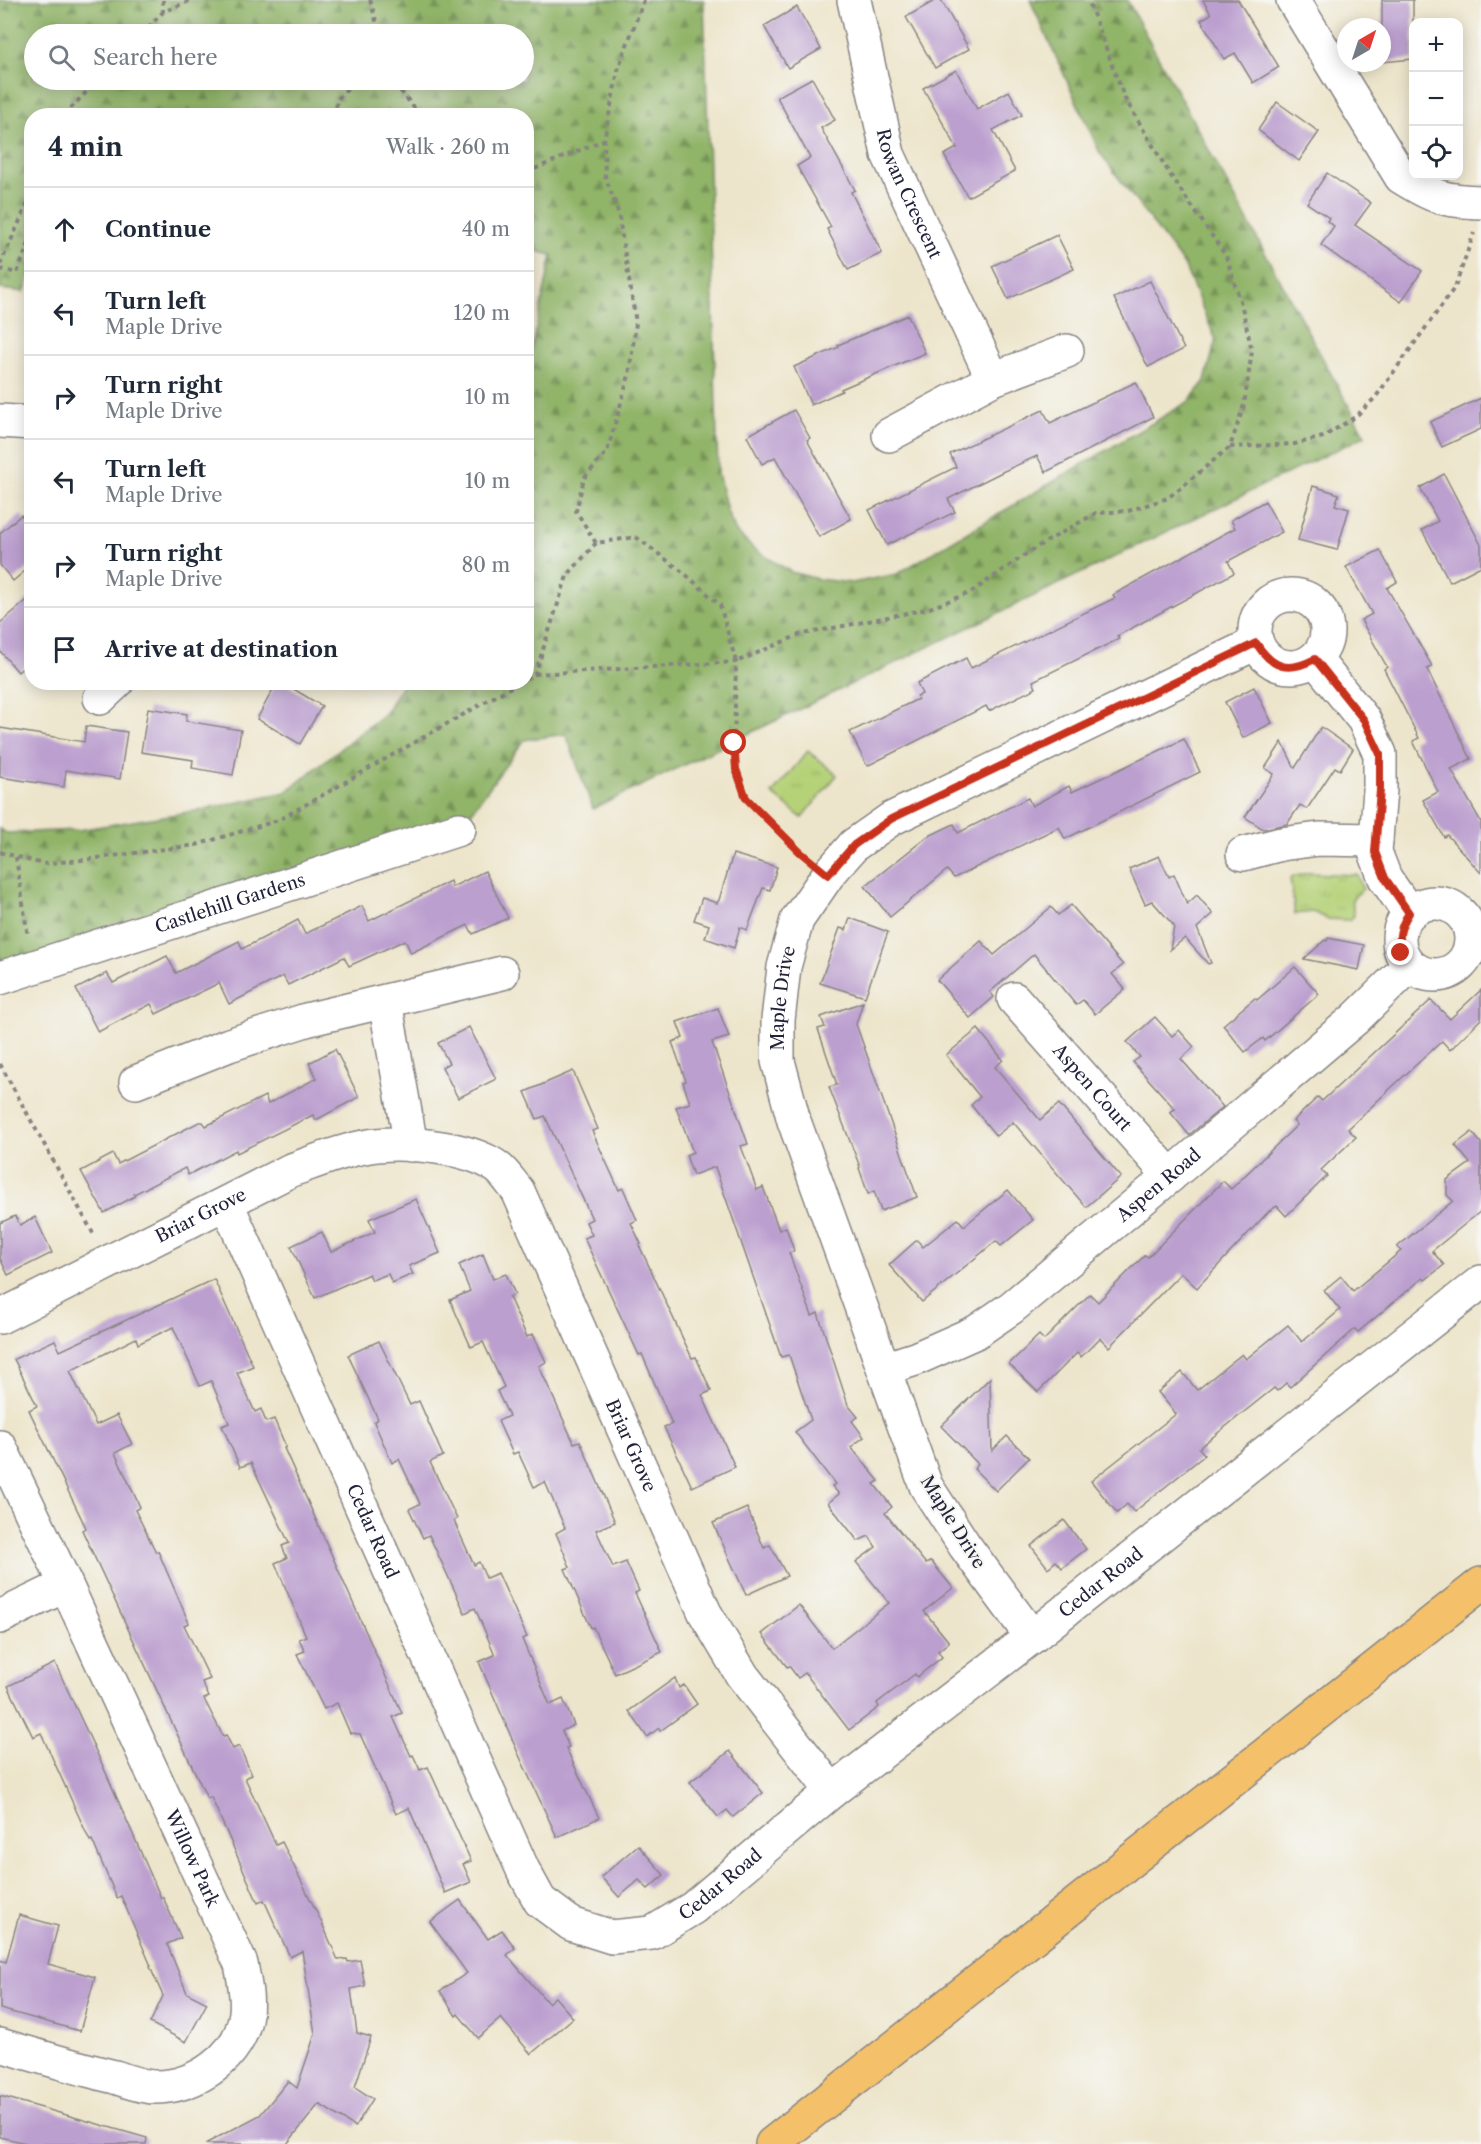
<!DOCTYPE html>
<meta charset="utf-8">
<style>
body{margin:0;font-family:"Libre Caslon Text",serif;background:#f6f6f7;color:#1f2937}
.controls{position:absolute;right:18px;top:18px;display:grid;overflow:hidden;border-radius:12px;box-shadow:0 3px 15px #0003}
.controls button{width:54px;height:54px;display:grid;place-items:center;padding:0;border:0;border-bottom:2px solid #e0e1e3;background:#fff;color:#1f2937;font:30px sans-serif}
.compass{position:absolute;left:1337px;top:18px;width:54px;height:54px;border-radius:50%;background:#fff;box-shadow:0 3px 15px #0003;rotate:39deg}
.stop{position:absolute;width:18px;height:18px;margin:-14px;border:4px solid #c8321e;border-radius:50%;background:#fff}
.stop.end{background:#c8321e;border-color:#fff;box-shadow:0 2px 6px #0008}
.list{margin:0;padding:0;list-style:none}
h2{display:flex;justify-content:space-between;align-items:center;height:78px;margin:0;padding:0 24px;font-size:26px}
h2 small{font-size:20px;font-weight:400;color:#747a83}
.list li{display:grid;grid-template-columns:39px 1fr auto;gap:18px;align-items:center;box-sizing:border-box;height:84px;padding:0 24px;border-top:2px solid #e0e1e3}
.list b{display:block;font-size:22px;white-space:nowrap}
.list p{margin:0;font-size:20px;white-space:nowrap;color:#747a83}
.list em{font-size:20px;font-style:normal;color:#747a83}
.icon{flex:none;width:33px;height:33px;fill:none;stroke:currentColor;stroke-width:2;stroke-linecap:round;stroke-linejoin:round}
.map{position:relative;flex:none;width:1481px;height:2144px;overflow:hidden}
.search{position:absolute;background:#fff;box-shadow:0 3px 15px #0003;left:24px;top:24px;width:510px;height:66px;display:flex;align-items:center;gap:15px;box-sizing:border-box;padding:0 21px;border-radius:33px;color:#747a83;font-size:22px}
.panel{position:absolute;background:#fff;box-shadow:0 3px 15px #0003;left:24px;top:108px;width:510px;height:582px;border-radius:24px}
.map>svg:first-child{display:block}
.forest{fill:url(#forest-firs);stroke:#596b52;stroke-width:1.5;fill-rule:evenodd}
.park{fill:url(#park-tufts);stroke:#6c7a5a;stroke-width:1.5}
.building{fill:#bb9fcf}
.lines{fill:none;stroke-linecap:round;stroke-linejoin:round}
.minor-casing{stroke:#888483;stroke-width:36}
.highway-casing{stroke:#888483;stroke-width:36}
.path{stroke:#888483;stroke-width:4;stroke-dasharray:4.5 4.5;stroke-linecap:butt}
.minor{stroke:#fff;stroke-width:33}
.highway{stroke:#f4c16a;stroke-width:33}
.route{stroke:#c8321e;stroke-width:8}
.labels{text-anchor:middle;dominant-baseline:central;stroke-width:4.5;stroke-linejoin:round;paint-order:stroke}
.street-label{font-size:18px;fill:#22223b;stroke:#f6f6f2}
</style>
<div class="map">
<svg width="1481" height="2144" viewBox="0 0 1481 2144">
<defs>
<pattern id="forest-firs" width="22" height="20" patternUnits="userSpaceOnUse" patternTransform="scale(1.5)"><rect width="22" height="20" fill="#90b468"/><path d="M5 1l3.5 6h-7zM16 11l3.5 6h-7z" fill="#759257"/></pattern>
<pattern id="park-tufts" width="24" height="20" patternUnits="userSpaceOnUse" patternTransform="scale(1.5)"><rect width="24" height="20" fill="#b5d278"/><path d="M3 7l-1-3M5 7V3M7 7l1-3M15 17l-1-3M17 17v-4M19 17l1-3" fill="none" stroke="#9bb469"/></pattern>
</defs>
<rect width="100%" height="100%" fill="#f6f6f2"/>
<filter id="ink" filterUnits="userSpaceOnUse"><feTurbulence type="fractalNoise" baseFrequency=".0167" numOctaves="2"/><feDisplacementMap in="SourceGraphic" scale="12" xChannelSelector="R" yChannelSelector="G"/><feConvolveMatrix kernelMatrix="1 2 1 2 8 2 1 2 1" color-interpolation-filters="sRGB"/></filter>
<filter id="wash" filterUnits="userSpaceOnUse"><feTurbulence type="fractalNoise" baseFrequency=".008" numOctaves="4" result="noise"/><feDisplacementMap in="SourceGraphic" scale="24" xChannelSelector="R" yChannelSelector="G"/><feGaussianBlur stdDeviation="1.35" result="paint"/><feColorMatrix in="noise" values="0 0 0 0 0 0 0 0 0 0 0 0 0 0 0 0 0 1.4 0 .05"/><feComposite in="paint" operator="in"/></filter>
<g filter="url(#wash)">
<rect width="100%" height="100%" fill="#ede5cb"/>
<path class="forest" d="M0,0h704l14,473 9,38 9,21 19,18 36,22 27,7 34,4 45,-9 291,-172 17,-21 11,-41 -32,-75 -84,-112 -70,-153h97l238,436 -772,373 -27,-75 -42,6 -65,89 -459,149v-149l6,4 72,-3 123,-20 85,-18 99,-79 18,-30 123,-1 1,-312 25,-115 -25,-6 -1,-133h-494l-1,158 -7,18 -24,-3zM34,34h490v46h-490z"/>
<g class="park">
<path d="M808,751l29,24 -35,43 -30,-24z"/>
<path d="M1307,873l50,2 6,14 -11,10 2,17 -5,4 -22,-1 -14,-7 -18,2 -5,-36z"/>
</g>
<g id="blocks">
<g class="building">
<path d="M936,0h5l28,49 -34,19 -29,-51z"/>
<path d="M1203,0h35l41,67 -26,16 -18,-30 -11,6 -23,-39 10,-6z"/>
<path d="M1382,0h31v59l-31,3z"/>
<path d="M797,7l24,42 -33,19 -24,-42z"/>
<path d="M956,70l21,39 32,-18 13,24 -29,15 22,41 -47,26 -24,-42 13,-7 -34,-60z"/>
<path d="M812,78l23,42 -14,8 34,62 -4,2 31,61 -34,17 -21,-41 4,-2 -34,-61 13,-8 -33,-61z"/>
<path d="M1277,102l42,30 -20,29 -41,-31z"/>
<path d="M1327,173l44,30 -16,22 67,46 -21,31 -80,-57 13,-19 -7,-5 2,-3 -22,-15z"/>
<path d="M1057,235l17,34 -66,30 -16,-33z"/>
<path d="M1150,281l34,68 -36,18 -34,-69z"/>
<path d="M908,315l17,38 -84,36 1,2 -31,14 -17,-38 45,-20 -1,-2z"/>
<path d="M1136,382l17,35 -107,55 -9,-16 -33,15 -56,28 7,13 -68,33 -18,-35 87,-43 -6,-13 93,-44 7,13z"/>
<path d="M1481,398v31l-39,18 -12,-25z"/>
<path d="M794,410l16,28 -3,2 44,79 -32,18 -44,-80 -13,7 -15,-28z"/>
<path d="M1444,474l37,71v21l-31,16 -28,-52 16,-9 -18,-33z"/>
<path d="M1313,486l26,8 -4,11 14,4 -12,41 -39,-10z"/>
<path d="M1265,501l17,31 -54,29 6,12 -117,63 2,3 -86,42 3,7 -47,23 -3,-5 -119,60 -17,-34 68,-33 -1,-3 5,-2 -5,-11 49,-25 5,10 144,-70 -2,-3 122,-67 -4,-8z"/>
<path d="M21,515l11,12v38l-19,16 -13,-16v-32z"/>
<path d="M1380,550l17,32 -10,6 45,78 -5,3 44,90 -20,10 30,53v51l-34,-38 -3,2 -21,-37 15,-8 -25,-51 6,-3 -35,-69 3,-2 -26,-47 11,-6 -26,-47z"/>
<path d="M32,596v64l-14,12 -18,-21v-28z"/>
<path d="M277,682h5l40,24 -22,38 -43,-25z"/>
<path d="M1254,687l18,36 -29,15 -18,-36z"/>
<path d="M148,708l39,6 -1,7 55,9 -8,45 -41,-7 1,-8 -52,-8z"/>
<path d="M86,726l41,6 -7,47 -54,-9 -2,17 -64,-10v-49l84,14z"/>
<path d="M1321,727l32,22 -13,21 -5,-3 -28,42 -7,-4 -13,19 -24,5 -18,-12 29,-43 -9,-6 17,-26 13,26z"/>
<path d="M1184,739l16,33 -135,67 -6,-12 -105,51 -7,-8 -57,47 -25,-31 62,-49 27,-13 4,9 70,-35 4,8 37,-20 3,6z"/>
<path d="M733,854l44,13 -7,23 -7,-2 -16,42 -7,-3 -6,21 -29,-10 4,-13 -15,-5 8,-22 15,5 2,-3z"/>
<path d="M1159,856l10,21 5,-3 13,30 10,-9 16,19 -16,14 14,35 -3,1 -23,-26 -15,12 4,-24 -22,-25 -7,3 -16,-35z"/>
<path d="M485,871l23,47 -35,16 -5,-9 -57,28 -6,-13 -56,26 -5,-9 -56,28 -5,-9 -54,28 -10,-21 -63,31 -5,-10 -53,28 -22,-43 31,-16 6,10 54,-27 9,17 63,-32 3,8 56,-29 7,14 57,-28 7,15 81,-40 2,6z"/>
<path d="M1071,905l52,60 -11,9 13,15 -30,25 -12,-14 -7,5 -42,-51 -44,38 4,5 -24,21 -33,-38 44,-39 13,14 57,-48 7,8z"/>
<path d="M850,918l38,14 -23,65 -45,-14 20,-55 6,2z"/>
<path d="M1328,938l36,7 -5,25 -55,-11 21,-19 2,1z"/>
<path d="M1295,967l24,27 -54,47 -2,-3 -18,14 -22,-27 32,-27 2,2z"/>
<path d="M1481,990v29l-31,31 -8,-9 -50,46 -44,42 8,8 -35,33 6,6 -41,40 -9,-10 -8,5 -72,77 -16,-15 -72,74 -9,-9 -19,19 -4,-4 -39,39 -29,-28 30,-29 5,5 46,-46 8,8 47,-47 3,2 75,-76 8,8 66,-64 -4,-4 25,-24 4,4 109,-101 19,19z"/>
<path d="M863,1002l-7,22 61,173 -36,14 -7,-20 -6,3 -9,-26 1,-1 -31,-80 8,-2 -19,-56 7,-2 -4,-10z"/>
<path d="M718,1008l11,29 -17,5 36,102 -7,2 16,44 6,-3 16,43 7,-3 8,24 -5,2 23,63 6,-3 30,92 10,12 -6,4 12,16 -13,10 28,34 -5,3 18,23 -7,6 41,51 5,-3 22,27 -29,23 25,31 -11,9 4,6 -25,20 -2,-3 -38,29 2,4 -30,23 -44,-57 -7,5 -9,-12 -2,1 -25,-33 37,-29 33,43 57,-45 -33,-41 20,-15 -7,-11 -11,5 -30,-38 11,-9 -7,-8 3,-2 -40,-52 16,-12 -22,-65 -8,2 -66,-190 -22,8 -7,-20 7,-3 -17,-45 14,-4 -7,-21 3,-1 -14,-39 11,-4 -6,-16z"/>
<path d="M1155,1017l17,19 7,-6 15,17 -13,12 42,48 -34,28 -19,-23 5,-3 -42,-47 7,-5 -13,-15z"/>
<path d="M469,1027l27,52 -38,19 -16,-31 7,-4 -11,-20z"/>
<path d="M978,1029l25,31 -8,7 45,53 19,-16 62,73 -35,30 -73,-85 -17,14 -25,-31 9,-8 -34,-42z"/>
<path d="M335,1049l24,48 -43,23 -3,-5 -76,38 -1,-3 -48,25 -3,-7 -51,26 1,2 -31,17 -23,-42 32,-17 5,10 81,-42h4l3,4 59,-30 3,8 49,-26 -8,-15z"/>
<path d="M573,1071l25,58 -6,2 27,59 4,-2 14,32 -6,3 10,21 -2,1 53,113 4,-1 15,34 -9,4 33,72 -43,20 -28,-60 8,-3 -30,-70 -3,1 -55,-117 8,-3 -6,-13 6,-3 -47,-103 -8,3 -12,-27z"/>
<path d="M1472,1132l9,11v68l-49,40 12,14 -19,15 -2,-2 -65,54 -3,-3 -65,58 -4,-4 -9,8 -3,-3 -75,60 6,7 -71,57 -7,-8 -10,9 -26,-32 85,-67 -18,-22 24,-20 15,18 45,-36 4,5 42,-34 14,17 38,-32 -16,-20 17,-14 12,15 48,-40 -4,-4 56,-46 -6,-6v-15l23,-17 -15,-18z"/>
<path d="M1008,1190l25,30 -32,26 -5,-5 -74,61 -33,-37 28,-25 6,7 35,-28 6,7z"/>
<path d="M416,1199l24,54 -31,13 4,8 -21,9 -4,-9 -16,6 -3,-6 -54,24 -24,-52 31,-14 9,20 44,-20 -6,-13z"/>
<path d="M15,1216l5,9 15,-8 17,36 -44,22 -8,-17v-35z"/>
<path d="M483,1254l10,25 13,-5 9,20 -6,3 18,40 6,-3 13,28 -7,4 35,77 6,-2 35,81 -19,8 17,37 13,-5 13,29 -4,2 27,59 -47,22 -22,-47 -2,1 -26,-59 5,-2 -14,-34 9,-5 -20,-46 -11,5 -16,-35 -5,2 -15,-33 11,-5 -12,-25 7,-4 -21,-45 -12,5 -21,-47 20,-9 -11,-26z"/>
<path d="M214,1279l39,87 -16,7 18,39 6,-3 5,13 8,-3 12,28 -2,1 118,265 -9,4 18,39 2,-1 7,15 8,-3 43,94 -8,3 8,18 -26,11 -36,-85 -13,6 -36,-80 -10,-1 -13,-30 -13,6 -27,-55 8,-3 -6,-12 7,-3 -31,-73 12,-5 -5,-12 7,-3 -38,-80 -11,4 -18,-41 7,-3 -18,-42 -11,5 -27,-59 -35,17 -2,-6 -66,33 26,54 21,-10 15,29 -17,9 25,54 -5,3 21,42 2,-1 31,72 -5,2 26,54 -8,3 7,15 -5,2 19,37 3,-1 7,14 6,-3 13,29 -7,3 31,67 6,-3 39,79 17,39 9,-1 1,3 12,-2 5,26 -14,3 6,44 14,4 -16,50 18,12 -18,28 -36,-23 -32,40h-82l55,-29 28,-34 9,7 18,-54 -13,-83 -12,6 -26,-57 -6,3 -47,-106 -4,1 -125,-268 4,-2 -57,-118 8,-4 -23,-47 41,-19 5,11z"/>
<path d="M379,1341l31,64 9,-4 24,55 -13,6 27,57 -3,2 20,44 5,-3 7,16 12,-5 29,64 -5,2 28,66 13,-6 11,26 -12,6 7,16 -3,1 33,70 -42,19 -39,-84 -39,-91 16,-7 -20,-47 -10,5 -36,-78 -6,3 -14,-29 11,-5 -21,-45 -7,4 -18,-41 4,-3 -30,-64z"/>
<path d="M990,1378l2,73 15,-15 22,22 -33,33 -22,-22 4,-5 -37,-38z"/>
<path d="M747,1508l17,40 6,-3 17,31 -41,19 -33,-72z"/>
<path d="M1064,1520l22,29 -24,19 -6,-7 -8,7 -17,-22z"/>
<path d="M55,1663l47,101 59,134 2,-1 18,41 -14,6 20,49 20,10 -21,39 -36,-19 13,-27 -13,-29 1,-1 -30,-70 -4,2 -25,-58 -2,1 -49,-108 -8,4 -25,-51z"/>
<path d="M675,1678l4,10 5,-3 13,19 -37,27 -1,-3 -12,9 -18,-26z"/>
<path d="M730,1751l33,42 -30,24 -6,-7 -9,7 -28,-35z"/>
<path d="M638,1845l26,30 -16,14 -9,-9 -20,17 -18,-20z"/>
<path d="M460,1900l28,39 14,-9 13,18 -8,7 41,48 7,-6 18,21 -42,36 -30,-36 -23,20 -20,-24 -2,2 -16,-25 27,-18 -37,-51z"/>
<path d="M19,1915l39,11 -10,38 47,13 -15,54 -80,-22v-49l6,2z"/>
<path d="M0,2096l147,42 -1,6h-116l-30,-7z"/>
</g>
</g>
</g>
<g filter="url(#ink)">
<use href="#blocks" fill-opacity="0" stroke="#888483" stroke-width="1.5"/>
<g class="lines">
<g class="minor-casing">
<g id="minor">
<path id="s1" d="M854,0l34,154 105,225"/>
<path d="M1293,0l108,177c32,20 42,24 80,25"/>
<path d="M0,421l32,2"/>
<path d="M889,435l104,-56 74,-28"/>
<circle cx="1291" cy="631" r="36"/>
<path d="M1315,659l49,61 16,34v36l-5,62 10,26 24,35"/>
<path d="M100,698l17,-16"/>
<path d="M1243,854l38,-10 38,-5 57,1"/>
<circle cx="1435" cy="939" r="36"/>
<path id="s2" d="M0,978l459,-149"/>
<path id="s3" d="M1014,999l156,177"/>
<path d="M385,1002l26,143"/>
<path d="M136,1082l93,-37 77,-25 196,-47"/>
<path id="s4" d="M227,1204l296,666 17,31 31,23 41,13 40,-4 41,-25 139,-117 200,-154 449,-355"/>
<path id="s5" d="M0,1317l289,-146c25,-9 49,-19 75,-24 34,-7 104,-1 133,20 8,6 15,17 21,24l187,422 37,62 90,116"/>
<path id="s6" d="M884,1369l31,-10 61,-27 35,-24 159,-132 185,-157 55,-54"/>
<path id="s7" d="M0,1447l66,138 175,379c3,16 7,32 5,49 -5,44 -50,74 -91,74 -13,0 -28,-6 -40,-10 -39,-9 -77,-21 -115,-32"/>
<path d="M0,1617l66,-32"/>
<path id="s8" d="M1032,1637l-67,-91 -39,-60 -132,-365 -16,-60v-41l6,-53 13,-47 31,-45 26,-30 37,-26 365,-176"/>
</g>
</g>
<g class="highway-casing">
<path id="highway" d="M772,2144l709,-560"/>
</g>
<g class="path">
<path d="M163,0v12"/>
<path d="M370,0l10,34"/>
<path d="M644,0l-25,66 -15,74 1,36 13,36 18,111 -7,52 -22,77 -23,26 -8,33 20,32 40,-6 48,36 36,32 16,57 63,-27 128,-26 43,-16 65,-45 61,-35 32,-2 40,-13 62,-51 14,-42 8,-54 -10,-44 -16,-51 -55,-80 -47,-79 -36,-97"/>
<path d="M142,34l21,-22 29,-12"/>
<path d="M387,80l7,3 27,33"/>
<path d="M66,116l4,-7 28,-29"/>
<path d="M335,116l2,-16 18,-20"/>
<path d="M526,169l6,1 72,-30"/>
<path d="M0,265l32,-71"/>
<path d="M0,269l17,4 15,-37"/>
<path d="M1230,447l65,-3 28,-7 32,-20 20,-19 80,-111 19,-54"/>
<path d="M535,674l201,-12 -2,81 2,26 10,29 59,58"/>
<path d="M526,679l9,-5 32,-98 29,-33"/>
<path d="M0,852l43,12 47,-5 106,-14 83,-25 241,-138"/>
<path d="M16,857l12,80"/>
<path d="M0,1064l94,171"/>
</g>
<use href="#minor" class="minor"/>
<use href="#highway" class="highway"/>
</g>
</g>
<g class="lines" filter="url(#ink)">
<path class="route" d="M734,743l2,26 10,29 54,54 28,23 26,-30 37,-26 365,-176c17,26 32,30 59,16l49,61 16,34v36l-5,62 10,26 24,35c-9,14 -11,23 -8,40"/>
</g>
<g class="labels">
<g class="street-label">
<text stroke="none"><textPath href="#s1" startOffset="202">Rowan Crescent</textPath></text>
<text stroke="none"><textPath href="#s2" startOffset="242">Castlehill Gardens</textPath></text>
<text stroke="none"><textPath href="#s8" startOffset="698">Maple Drive</textPath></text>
<text stroke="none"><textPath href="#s3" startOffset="118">Aspen Court</textPath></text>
<text stroke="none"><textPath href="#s6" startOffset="334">Aspen Road</textPath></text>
<text stroke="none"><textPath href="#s5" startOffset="225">Briar Grove</textPath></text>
<text stroke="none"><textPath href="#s5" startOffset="850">Briar Grove</textPath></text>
<text transform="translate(953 1522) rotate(58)">Maple Drive</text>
<text stroke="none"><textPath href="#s4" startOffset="358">Cedar Road</textPath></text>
<text stroke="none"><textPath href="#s4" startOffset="1456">Cedar Road</textPath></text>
<text stroke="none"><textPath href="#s7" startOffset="454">Willow Park</textPath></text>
<text stroke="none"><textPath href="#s4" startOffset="970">Cedar Road</textPath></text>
</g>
</g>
</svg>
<div class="controls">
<button>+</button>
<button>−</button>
<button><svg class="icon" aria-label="locate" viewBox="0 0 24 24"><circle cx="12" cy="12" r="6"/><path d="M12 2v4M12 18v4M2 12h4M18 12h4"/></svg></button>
</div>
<svg class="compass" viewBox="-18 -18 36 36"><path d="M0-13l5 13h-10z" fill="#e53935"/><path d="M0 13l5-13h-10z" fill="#747a83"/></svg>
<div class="stop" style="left:734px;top:743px"></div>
<div class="stop end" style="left:1401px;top:953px"></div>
<div class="search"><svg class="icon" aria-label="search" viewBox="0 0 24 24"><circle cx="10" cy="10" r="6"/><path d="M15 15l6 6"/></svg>Search here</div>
<section class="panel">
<h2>4 min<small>Walk · 260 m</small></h2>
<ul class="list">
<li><svg class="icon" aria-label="ahead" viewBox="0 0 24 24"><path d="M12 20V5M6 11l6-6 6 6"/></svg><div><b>Continue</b></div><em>40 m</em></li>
<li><svg class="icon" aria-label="left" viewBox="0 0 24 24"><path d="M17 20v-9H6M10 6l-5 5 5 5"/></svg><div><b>Turn left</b><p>Maple Drive</p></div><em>120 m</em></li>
<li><svg class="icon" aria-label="right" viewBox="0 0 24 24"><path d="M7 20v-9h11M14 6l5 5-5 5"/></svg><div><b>Turn right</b><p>Maple Drive</p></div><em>10 m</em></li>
<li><svg class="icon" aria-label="left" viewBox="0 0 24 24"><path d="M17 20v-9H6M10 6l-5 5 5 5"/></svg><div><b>Turn left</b><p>Maple Drive</p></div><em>10 m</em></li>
<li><svg class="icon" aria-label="right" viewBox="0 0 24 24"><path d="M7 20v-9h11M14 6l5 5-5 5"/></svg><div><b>Turn right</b><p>Maple Drive</p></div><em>80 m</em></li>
<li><svg class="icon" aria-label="arrive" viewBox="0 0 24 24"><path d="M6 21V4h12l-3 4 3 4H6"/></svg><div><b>Arrive at destination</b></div></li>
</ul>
</section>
</div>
